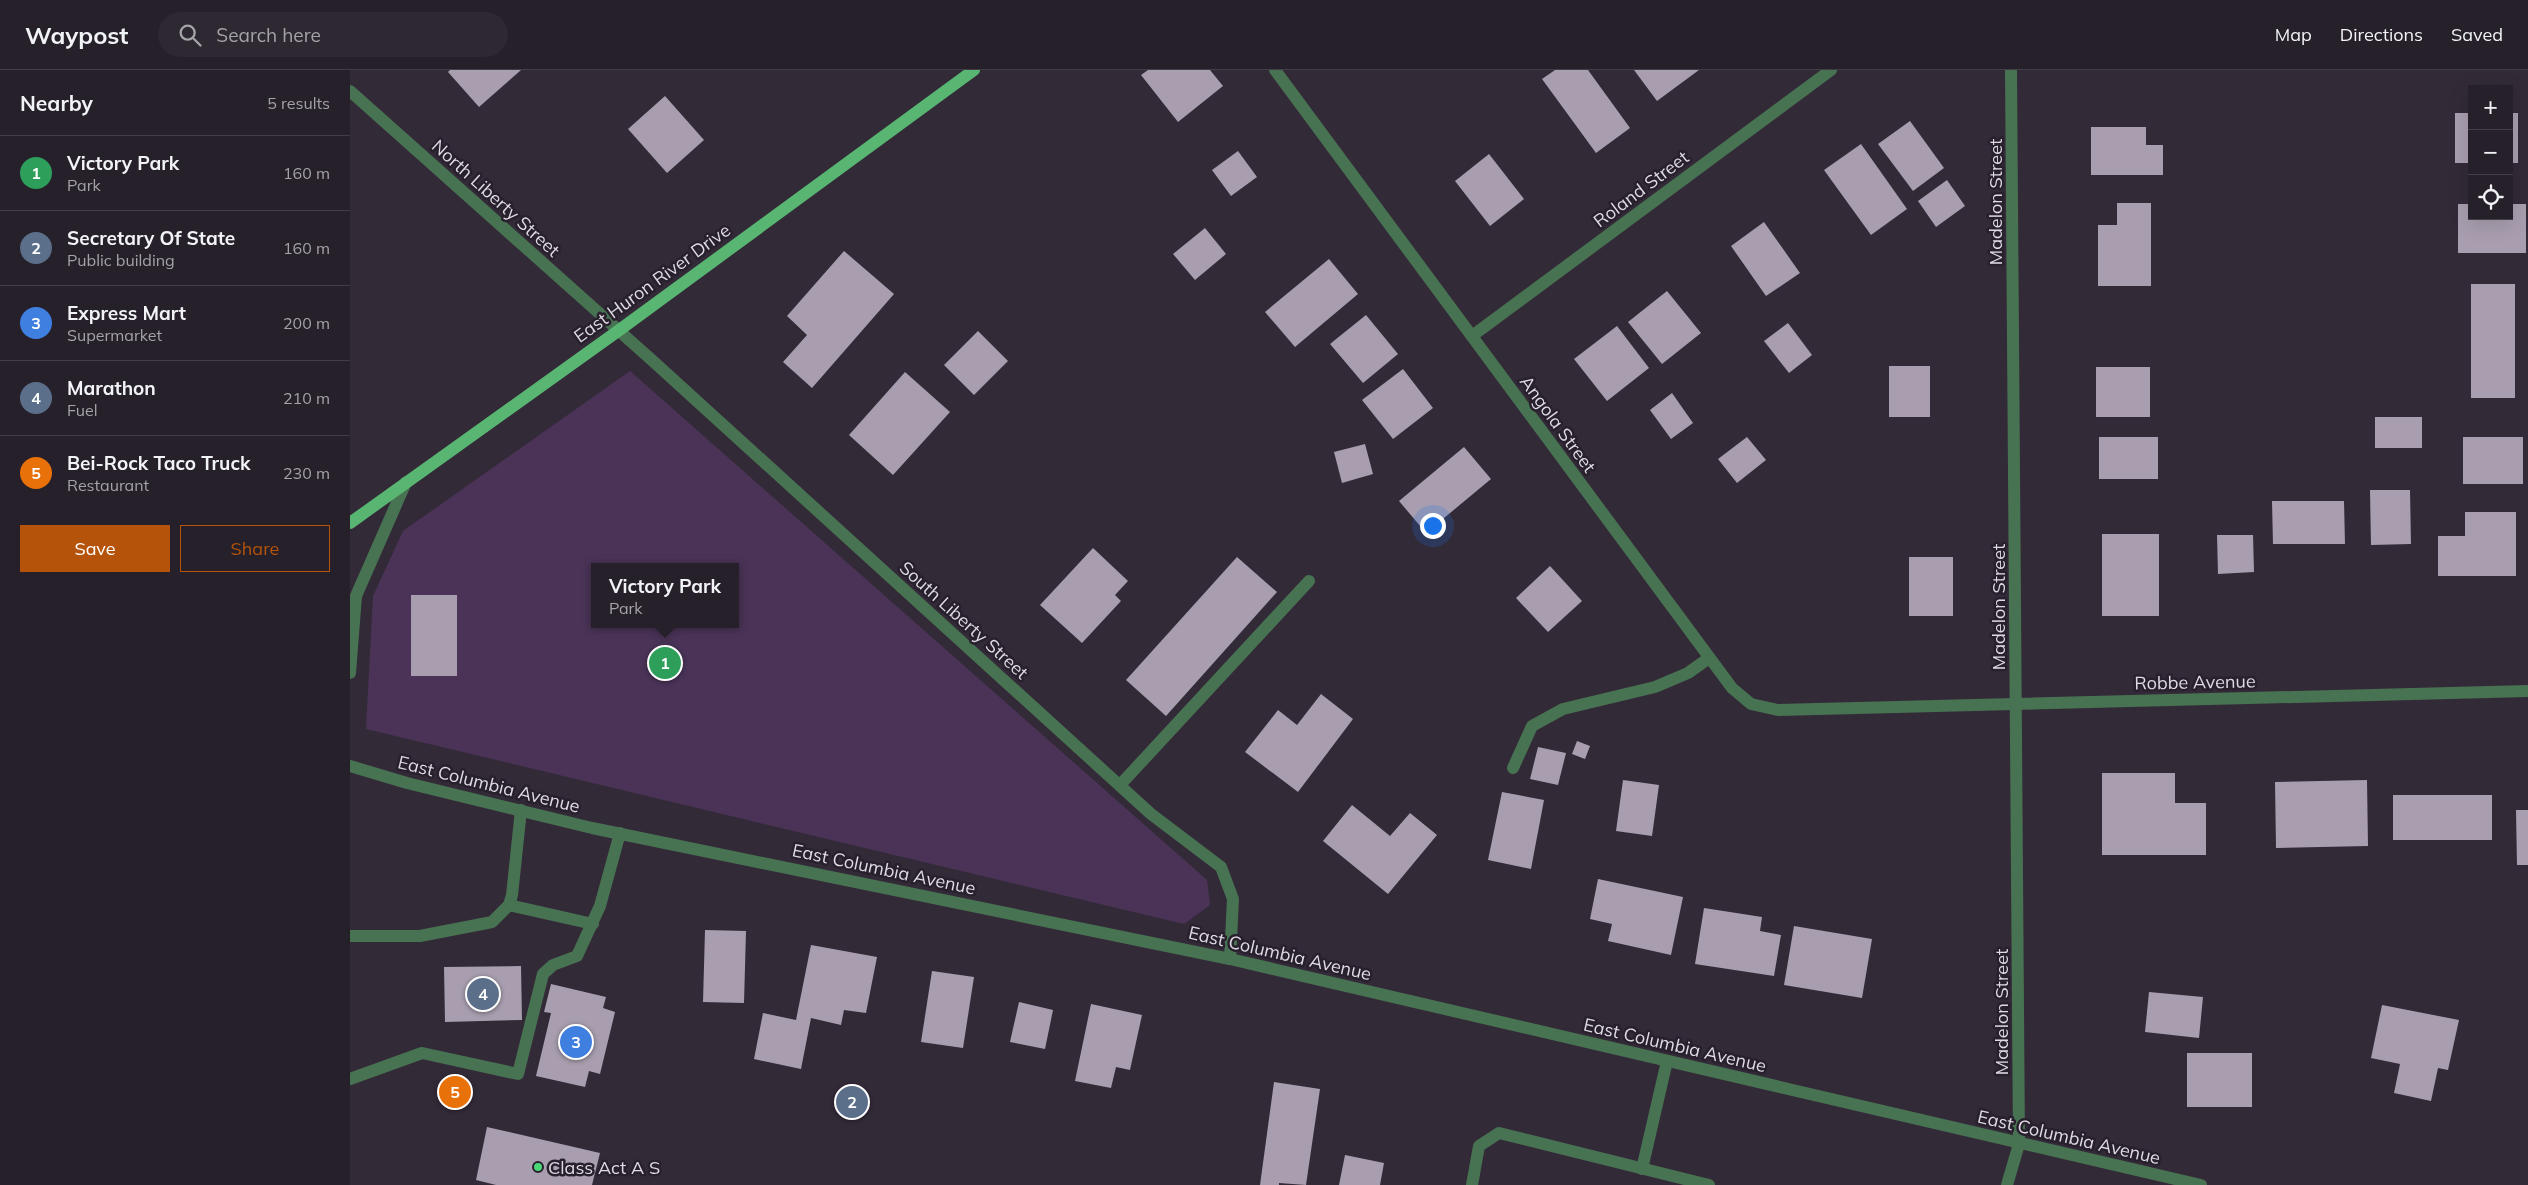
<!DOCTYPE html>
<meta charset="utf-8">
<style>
body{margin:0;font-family:Mulish,sans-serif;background:#2e2832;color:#f1f3f6}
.controls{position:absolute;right:15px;top:15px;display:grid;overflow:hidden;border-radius:0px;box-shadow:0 5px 20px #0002}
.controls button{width:45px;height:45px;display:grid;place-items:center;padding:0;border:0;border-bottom:1px solid #423e47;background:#26202a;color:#f1f3f6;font:25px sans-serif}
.you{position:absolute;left:1082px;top:455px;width:18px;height:18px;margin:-12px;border:4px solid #fff;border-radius:50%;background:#1a73e8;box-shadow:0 0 0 8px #1a73e833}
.badge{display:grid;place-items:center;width:32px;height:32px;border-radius:50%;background:#b45309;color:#fff;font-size:16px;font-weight:700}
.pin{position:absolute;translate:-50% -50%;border:2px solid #fff;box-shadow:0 1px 5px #0006}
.popup{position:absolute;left:241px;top:493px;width:148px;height:65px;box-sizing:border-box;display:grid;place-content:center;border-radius:0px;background:#26202a;filter:drop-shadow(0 1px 4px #0005);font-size:16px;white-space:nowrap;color:#a4a3a8}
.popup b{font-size:19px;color:#f1f3f6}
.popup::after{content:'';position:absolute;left:50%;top:100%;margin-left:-10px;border:10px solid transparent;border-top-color:#26202a}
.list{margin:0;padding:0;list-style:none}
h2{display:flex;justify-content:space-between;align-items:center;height:65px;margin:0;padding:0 20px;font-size:21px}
h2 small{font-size:16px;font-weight:400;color:#a4a3a8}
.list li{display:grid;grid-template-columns:32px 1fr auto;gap:15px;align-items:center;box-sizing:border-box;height:75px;padding:0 20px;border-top:1px solid #423e47}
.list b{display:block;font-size:19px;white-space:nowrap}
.list p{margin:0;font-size:16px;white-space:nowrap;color:#a4a3a8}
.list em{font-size:16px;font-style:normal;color:#a4a3a8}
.actions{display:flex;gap:10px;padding:15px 20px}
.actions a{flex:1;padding:11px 0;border:1px solid #b45309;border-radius:0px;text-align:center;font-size:18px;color:#b45309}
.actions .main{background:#b45309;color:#fff}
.icon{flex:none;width:28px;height:28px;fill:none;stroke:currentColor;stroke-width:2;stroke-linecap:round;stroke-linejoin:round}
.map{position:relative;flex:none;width:2178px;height:1115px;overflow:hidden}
header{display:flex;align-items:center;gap:30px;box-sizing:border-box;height:70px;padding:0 25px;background:#26202a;border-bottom:1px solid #423e47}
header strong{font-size:24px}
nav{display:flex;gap:28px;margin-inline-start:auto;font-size:18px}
.search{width:350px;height:45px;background:#2e2832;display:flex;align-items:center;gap:12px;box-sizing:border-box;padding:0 18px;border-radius:28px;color:#a4a3a8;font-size:19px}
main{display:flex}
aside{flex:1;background:#26202a}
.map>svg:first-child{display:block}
.green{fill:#4a3357;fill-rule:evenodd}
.building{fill:#a89eaf}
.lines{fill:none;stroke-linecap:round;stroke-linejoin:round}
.minor{stroke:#487352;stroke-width:12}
.major{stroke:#58b672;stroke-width:12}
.poi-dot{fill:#49d778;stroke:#29202e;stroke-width:2}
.labels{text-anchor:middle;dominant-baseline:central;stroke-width:5;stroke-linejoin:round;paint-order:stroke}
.street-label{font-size:18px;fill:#dfdae3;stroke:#29202e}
.poi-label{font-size:18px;fill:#dfdae3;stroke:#29202e;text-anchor:start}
</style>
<header>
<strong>Waypost</strong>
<div class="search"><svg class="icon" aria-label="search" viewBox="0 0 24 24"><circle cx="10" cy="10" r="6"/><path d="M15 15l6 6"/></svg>Search here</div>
<nav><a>Map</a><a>Directions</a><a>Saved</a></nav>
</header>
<main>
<aside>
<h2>Nearby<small>5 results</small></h2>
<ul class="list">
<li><span class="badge" style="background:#2e9e5b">1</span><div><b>Victory Park</b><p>Park</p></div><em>160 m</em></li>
<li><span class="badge" style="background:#5c6f8a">2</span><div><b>Secretary Of State</b><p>Public building</p></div><em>160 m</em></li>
<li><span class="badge" style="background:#3f7fe0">3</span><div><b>Express Mart</b><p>Supermarket</p></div><em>200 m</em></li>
<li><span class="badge" style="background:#5c6f8a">4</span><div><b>Marathon</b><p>Fuel</p></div><em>210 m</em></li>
<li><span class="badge" style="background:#e8710a">5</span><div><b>Bei-Rock Taco Truck</b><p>Restaurant</p></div><em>230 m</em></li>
</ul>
<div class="actions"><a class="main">Save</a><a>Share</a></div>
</aside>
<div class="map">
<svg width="2178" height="1115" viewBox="0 0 2178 1115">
<rect width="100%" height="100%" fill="#332a38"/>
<path class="green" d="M280,301l577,509 3,25 -26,19 -818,-195 7,-133 30,-65zM245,497h140v57h-140z"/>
<g class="building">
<path d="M100,0h71l-42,37 -31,-35z"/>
<path d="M798,0h62l13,16 -45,36 -37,-47z"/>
<path d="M1205,0h33l42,58 -34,25 -54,-74z"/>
<path d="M1284,0h65l-42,31z"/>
<path d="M315,26l39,44 -37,33 -39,-44z"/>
<rect x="2105" y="43" width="17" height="50"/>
<rect x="2159" y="43" width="9" height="50"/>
<path d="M1560,51l34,47 -31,23 -35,-47z"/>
<path d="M1741,57h55v18h17v30h-72z"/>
<path d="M1511,74l46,65 -36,26 -47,-65z"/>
<path d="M888,81l19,26 -26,19 -19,-26z"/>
<path d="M1139,84l35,45 -34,27 -35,-45z"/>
<path d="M1597,110l18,26 -29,21 -18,-26z"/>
<path d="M1767,133h34v83h-53v-61h19z"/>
<path d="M2108,134h14v12h37v-12h17v49h-68z"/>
<path d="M1414,152l36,51 -34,23 -35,-50z"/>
<path d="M855,158l21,26 -31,26 -22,-26z"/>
<path d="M494,181l50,43 -82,94 -29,-26 24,-27 -20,-19z"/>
<path d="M979,189l29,35 -63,53 -30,-35z"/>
<rect x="2121" y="214" width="44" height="114"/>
<path d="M1317,221l34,42 -39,31 -34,-42z"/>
<path d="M1016,245l32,39 -35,29 -33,-39z"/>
<path d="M1438,253l24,32 -23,18 -25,-32z"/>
<path d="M1267,256l32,42 -42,33 -33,-42z"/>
<path d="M628,261l30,30 -34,34 -30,-30z"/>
<rect x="1539" y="296" width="41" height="51"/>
<rect x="1746" y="297" width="54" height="50"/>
<path d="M1053,299l30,39 -40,31 -31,-39z"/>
<path d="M555,302l45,40 -57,63 -44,-40z"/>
<path d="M1322,323l21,30 -22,16 -21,-29z"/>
<rect x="2025" y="347" width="47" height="31"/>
<path d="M1397,367l19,23 -29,23 -19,-24z"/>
<rect x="1749" y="367" width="59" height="42"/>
<rect x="2113" y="367" width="60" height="47"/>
<path d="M1015,374l8,30 -31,9 -8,-31z"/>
<path d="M1114,377l27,32 -65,54 -27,-32z"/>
<path d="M2020,420h40l1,54 -40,1z"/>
<path d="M1922,431h72l1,43h-72z"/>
<path d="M2115,442h51v64h-78v-40h27z"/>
<rect x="1752" y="464" width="57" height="82"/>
<path d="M1867,465h36l1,37 -36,2z"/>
<path d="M743,478l35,33 -13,14 6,6 -39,42 -42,-38z"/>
<path d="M887,487l40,35 -111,124 -40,-36z"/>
<rect x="1559" y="487" width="44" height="59"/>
<path d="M1200,496l32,35 -34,31 -32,-34z"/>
<rect x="61" y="525" width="46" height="81"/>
<path d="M971,624l32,25 -55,73 -53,-40 33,-42 19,15z"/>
<path d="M1227,671l13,5 -5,13 -13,-5z"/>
<path d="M1188,677l28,6 -8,32 -28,-6z"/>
<path d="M1752,703h73v30h31v52h-104z"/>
<path d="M1273,710l36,5 -7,51 -36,-5z"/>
<path d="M2017,710l1,66 -92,2 -1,-66z"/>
<path d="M1152,722l42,8 -13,69 -43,-9z"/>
<rect x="2043" y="725" width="99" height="45"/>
<path d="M1002,735l38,31 20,-23 27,22 -49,59 -65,-53z"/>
<path d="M2166,740h12v55h-11z"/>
<path d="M1248,809l85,18 -12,58 -63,-14 4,-17 -22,-5z"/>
<path d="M1354,838l58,9 -2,14 21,4 -7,41 -79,-12z"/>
<path d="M1444,856l78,13 -10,59 -78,-13z"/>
<path d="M355,860l41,1 -2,72 -41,-1z"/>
<path d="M461,875l66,12 -11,56 -22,-3 -3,15 -30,-7 -10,51 -47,-10 9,-46 33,7z"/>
<path d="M171,896l1,54 -77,2 -1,-55z"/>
<path d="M582,901l42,6 -11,71 -42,-6z"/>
<path d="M201,914l55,13 -3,11 12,4 -15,62 -11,-3 -4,16 -49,-11 15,-63 -7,-1z"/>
<path d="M1799,922l54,5 -4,41 -54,-6z"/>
<path d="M669,932l34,8 -8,39 -35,-7z"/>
<path d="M741,934l51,11 -12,55 -14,-3 -5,21 -36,-7z"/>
<path d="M2032,935l77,15 -11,50 -10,-2 -7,33 -37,-8 6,-29 -29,-6z"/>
<rect x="1837" y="983" width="65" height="54"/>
<path d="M924,1012l46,7 -14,96 -27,-2v2h-19z"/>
<path d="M137,1057l113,26 -8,32h-96l-20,-5z"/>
<path d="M995,1085l39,8 -4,22h-41z"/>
</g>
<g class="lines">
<g class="minor">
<path d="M925,0l457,618 19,16 27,6 750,-19"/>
<path d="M0,21l304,271 497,452 70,53 12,32 -3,60"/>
<path d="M1122,266l359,-266"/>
<path d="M0,603l6,-77 50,-114"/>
<path d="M0,696l57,17 185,45 638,131 971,226"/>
<path d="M1163,698l19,-42 31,-17 92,-22 33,-14 21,-15"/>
<path d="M770,715l189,-204"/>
<path d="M159,835l84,19"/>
<path d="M0,866h70l72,-14 17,-17 3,-10 9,-85"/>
<path d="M0,1009l72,-26 96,21 25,-100 10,-9 24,-9 23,-50 20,-73"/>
<path d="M1292,1099l25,-108"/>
<path d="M1122,1115l7,-39 20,-13 210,52"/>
<path d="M1657,1115l12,-41 -8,-1074"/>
</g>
<path class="major" d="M0,453l268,-192 356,-261"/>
</g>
<circle class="poi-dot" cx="188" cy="1097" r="5"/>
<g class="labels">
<g class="street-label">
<text transform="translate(1291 119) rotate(-37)">Roland Street</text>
<text transform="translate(146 128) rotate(42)">North Liberty Street</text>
<text transform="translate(1645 132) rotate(-90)">Madelon Street</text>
<text transform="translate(302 213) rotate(-36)">East Huron River Drive</text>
<text transform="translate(1208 354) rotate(54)">Angola Street</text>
<text transform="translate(1648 537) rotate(-90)">Madelon Street</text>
<text transform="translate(614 550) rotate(42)">South Liberty Street</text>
<text transform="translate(1845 612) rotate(-1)">Robbe Avenue</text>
<text transform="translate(139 714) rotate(14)">East Columbia Avenue</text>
<text transform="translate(534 799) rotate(12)">East Columbia Avenue</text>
<text transform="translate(930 883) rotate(13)">East Columbia Avenue</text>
<text transform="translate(1651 942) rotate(-90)">Madelon Street</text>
<text transform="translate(1325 975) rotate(13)">East Columbia Avenue</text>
<text transform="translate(1719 1067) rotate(13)">East Columbia Avenue</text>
</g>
<g class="poi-label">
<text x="198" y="1097">Class Act A S</text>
</g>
</g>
</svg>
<div class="controls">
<button>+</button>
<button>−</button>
<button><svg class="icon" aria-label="locate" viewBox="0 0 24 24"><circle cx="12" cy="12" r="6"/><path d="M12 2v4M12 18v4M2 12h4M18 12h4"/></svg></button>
</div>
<div class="you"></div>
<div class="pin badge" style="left:315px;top:593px;background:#2e9e5b">1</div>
<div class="popup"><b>Victory Park</b>Park</div>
<div class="pin badge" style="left:502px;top:1032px;background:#5c6f8a">2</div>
<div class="pin badge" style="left:226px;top:972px;background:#3f7fe0">3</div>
<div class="pin badge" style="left:133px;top:924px;background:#5c6f8a">4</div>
<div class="pin badge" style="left:105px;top:1022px;background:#e8710a">5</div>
</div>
</main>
